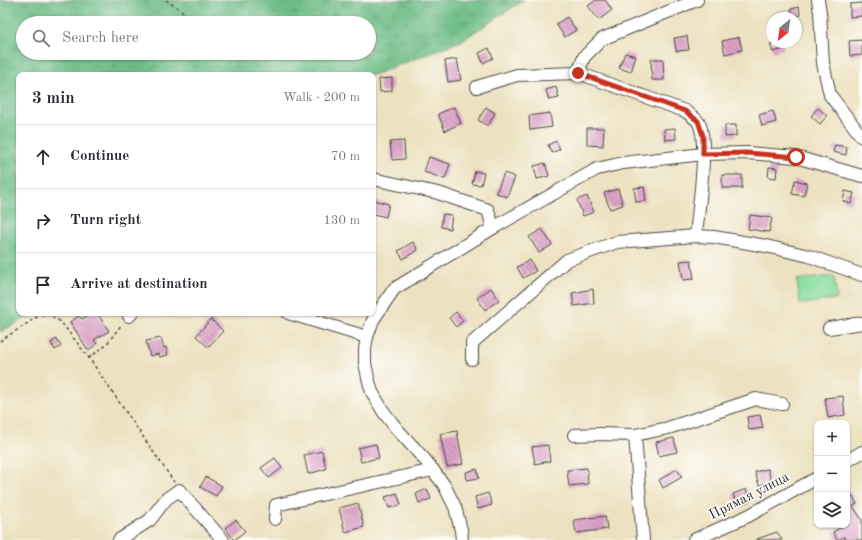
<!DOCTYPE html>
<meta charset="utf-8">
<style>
body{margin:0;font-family:"Old Standard TT",serif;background:#f2f2f3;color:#2b2b33}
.controls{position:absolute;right:12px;bottom:12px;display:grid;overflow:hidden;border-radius:8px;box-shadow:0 1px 3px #0004}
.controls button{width:36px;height:36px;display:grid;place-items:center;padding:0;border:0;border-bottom:1px solid #e1e1e2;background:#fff;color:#2b2b33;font:20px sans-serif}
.compass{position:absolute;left:766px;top:12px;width:36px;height:36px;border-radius:50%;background:#fff;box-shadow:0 1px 3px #0004;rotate:209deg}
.stop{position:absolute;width:12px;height:12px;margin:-9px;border:3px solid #c8321e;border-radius:50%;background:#fff}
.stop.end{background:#c8321e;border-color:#fff;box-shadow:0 1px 4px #0008}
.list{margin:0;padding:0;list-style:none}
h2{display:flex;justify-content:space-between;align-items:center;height:52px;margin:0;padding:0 16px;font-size:17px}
h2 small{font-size:13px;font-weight:400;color:#7c7c81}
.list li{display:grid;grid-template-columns:26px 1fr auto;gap:12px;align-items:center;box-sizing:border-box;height:64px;padding:0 16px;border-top:1px solid #e1e1e2}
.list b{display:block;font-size:15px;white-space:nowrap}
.list em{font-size:13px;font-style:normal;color:#7c7c81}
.icon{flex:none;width:22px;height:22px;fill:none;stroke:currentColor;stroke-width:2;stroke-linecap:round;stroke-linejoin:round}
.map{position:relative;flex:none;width:862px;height:540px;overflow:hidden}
.search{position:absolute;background:#fff;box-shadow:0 1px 3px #0004;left:16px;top:16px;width:360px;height:44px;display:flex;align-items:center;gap:10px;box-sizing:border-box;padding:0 14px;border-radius:22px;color:#7c7c81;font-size:15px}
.panel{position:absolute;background:#fff;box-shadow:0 1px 3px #0004;left:16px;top:72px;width:360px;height:244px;border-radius:8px}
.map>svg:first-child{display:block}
.grass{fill:#89dea1;stroke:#5a8466}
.forest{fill:url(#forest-crowns);stroke:#4c7459;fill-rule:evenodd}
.building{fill:url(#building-back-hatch)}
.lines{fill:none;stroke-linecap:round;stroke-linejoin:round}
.minor-casing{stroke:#484641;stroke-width:14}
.path{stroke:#484641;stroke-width:1.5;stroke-dasharray:3 3;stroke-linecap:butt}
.minor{stroke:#fff;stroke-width:12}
.route{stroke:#c8321e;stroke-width:5}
.labels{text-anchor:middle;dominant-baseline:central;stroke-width:3.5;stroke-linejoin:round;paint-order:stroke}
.street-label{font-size:14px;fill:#2b2b2b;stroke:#fdfcf7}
</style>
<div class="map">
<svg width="862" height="540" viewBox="0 0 862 540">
<defs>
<pattern id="forest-crowns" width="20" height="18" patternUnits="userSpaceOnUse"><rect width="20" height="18" fill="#6ebd87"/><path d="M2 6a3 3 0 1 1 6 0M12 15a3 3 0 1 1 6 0" fill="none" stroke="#5b9a6f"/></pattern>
<pattern id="building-back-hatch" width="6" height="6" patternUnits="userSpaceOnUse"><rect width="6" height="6" fill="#dca1c8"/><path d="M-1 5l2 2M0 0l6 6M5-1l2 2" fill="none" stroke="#b383a3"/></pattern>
</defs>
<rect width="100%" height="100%" fill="#fdfcf7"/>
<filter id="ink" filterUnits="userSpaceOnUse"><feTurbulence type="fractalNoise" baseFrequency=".025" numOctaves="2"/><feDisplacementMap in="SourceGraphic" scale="8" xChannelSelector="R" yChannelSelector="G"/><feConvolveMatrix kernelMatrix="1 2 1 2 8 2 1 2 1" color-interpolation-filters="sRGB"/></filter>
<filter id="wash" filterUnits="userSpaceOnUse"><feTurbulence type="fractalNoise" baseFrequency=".012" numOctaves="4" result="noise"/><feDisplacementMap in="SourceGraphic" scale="16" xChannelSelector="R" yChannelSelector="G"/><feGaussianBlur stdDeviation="0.9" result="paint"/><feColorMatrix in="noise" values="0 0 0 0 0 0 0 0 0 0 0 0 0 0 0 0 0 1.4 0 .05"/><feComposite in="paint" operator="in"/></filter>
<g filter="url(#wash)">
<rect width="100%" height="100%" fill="#ece1c0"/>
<path class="grass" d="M834,276l3,23 -37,5 -3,-24z"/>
<path class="forest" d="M0,0h524l-63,41 -88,34h-354v238h16l-35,19zM23,23h346v30h-346z"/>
<g id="blocks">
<g class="building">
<path d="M596,0h9l7,10 -13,10 -11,-14z"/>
<path d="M862,3v13l-12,1v-13z"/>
<path d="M799,7l1,8 -8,2 -1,-8z"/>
<path d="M567,17l9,13 -11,7 -9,-13z"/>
<path d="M687,36l2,14 -13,1 -2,-13z"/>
<path d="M739,37l3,13 -17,4 -3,-13z"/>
<path d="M862,40v15l-12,1 -1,-15z"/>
<path d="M775,42h7l2,7 -11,3 -3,-8z"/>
<path d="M489,48l4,10 -10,5 -4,-10z"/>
<path d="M625,53l11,3 -5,16 -12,-4z"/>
<path d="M457,59l4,21 -13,2 -3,-21z"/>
<path d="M651,59h12l1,21h-12z"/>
<path d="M392,78v13l-12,1 -1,-13z"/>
<path d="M556,87l3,11 -10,2 -3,-10z"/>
<path d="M454,107l7,16 -16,8 -7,-17z"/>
<path d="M486,107l9,6 -7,13 -10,-6z"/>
<path d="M818,108l9,8 -7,8 -9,-8z"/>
<path d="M773,111l3,11 -14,4 -3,-11z"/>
<path d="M550,113l2,14 -22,3 -1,-14z"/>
<path d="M725,125h11v11l-11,1z"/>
<path d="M587,128h17l-1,18 -16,-1z"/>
<path d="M675,128l1,11 -11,1 -1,-11z"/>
<path d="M404,141l1,18 -13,1 -2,-18z"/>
<path d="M556,141l4,8 -8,4 -4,-8z"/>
<path d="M835,145l12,2 -1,8 -13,-3z"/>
<path d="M429,157l21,7 -5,15 -21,-7z"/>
<path d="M545,163l4,13 -12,3 -3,-13z"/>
<path d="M769,167l8,1 -1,10 -8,-1z"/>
<path d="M475,171l9,2 -3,12 -9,-1z"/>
<path d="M504,173l11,4 -8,20 -11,-4z"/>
<rect x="722" y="175" width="20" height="13"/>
<path d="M795,180l12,3 -3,13 -12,-2z"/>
<path d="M644,187l2,14 -10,1 -2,-14z"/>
<path d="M618,189l5,16 -13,4 -6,-16z"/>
<path d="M845,191l9,2 -3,11 -8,-3z"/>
<path d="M587,196l7,16 -11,4 -6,-16z"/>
<path d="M373,200l16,4 -3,13 -13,-3z"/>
<path d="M443,214l9,1 -2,14 -9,-2z"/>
<path d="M750,215l22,3 -3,14 -21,-3z"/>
<path d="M542,229l10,16 -13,8 -10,-16z"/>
<path d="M413,242l5,8 -15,9 -5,-8z"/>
<path d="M530,260l6,11 -13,7 -6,-11z"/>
<path d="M691,260l3,19 -11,1 -3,-19z"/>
<path d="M491,288l8,12 -14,10 -8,-12z"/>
<path d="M593,289l1,14 -20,3 -2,-13z"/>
<path d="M456,312l7,9 -7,6 -7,-9z"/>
<path d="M91,313h6l12,18 -15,9 3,4 -9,6 -18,-28 9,-6 3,3z"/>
<path d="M211,319l12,12 -15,16 -12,-11z"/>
<path d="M161,338l3,10 2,-1 2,8 -9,2v-3l-9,2 -4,-15z"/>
<path d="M56,339l5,7 -6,4 -4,-7z"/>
<path d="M843,396l2,19 -17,3 -3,-20z"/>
<path d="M760,415l3,13 -14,2 -2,-13z"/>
<path d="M457,431l6,33 -16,3 -7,-33z"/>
<path d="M674,438l3,14 -18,4 -3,-14z"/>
<path d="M376,444l3,14 -18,4 -3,-14z"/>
<path d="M548,445l2,16 -15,3 -3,-17z"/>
<path d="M322,451l4,18 -18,5 -4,-19z"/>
<path d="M275,458l7,10 -13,10 -8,-10z"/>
<path d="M587,468l1,16 -19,2 -2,-16z"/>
<path d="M477,469l2,9 -12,2 -1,-8z"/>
<path d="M677,469l5,8 -19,11 -4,-8z"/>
<path d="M768,469l3,13 -12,3 -4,-13z"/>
<path d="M206,477l16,9 -6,10 -16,-9z"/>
<path d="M847,487l10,17 -4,2 9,14v20h-16l-2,-3 -7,3 -4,-8 12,-7h2z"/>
<path d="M427,489l4,10 -12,4 -3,-9z"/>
<path d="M746,489l4,12 -13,5 -4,-12z"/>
<path d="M397,493l4,12 -12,3 -4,-11z"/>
<path d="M488,493l4,12 -14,4 -3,-12z"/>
<path d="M358,503l6,24 -19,5 -6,-24z"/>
<path d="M605,516l2,13 -31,4 -2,-13z"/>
<path d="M236,520l9,11 -11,9 -9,-12z"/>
<path d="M777,532l5,8h-25v-1z"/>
</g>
</g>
</g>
<g filter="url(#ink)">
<use href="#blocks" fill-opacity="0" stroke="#484641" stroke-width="1"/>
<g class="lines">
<g class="minor-casing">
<g id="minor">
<path d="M818,0l2,12 3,51 7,32 32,42"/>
<path d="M578,73l6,-16 18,-18 95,-39"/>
<path d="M477,87l40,-12 61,-2 107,38c4,3 11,7 14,12 10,20 -1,87 -3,113"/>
<path d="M373,179l65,14 50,17 5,18"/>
<path d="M288,313l79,24"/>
<path d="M129,316l3,-3"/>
<path d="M829,328l33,-5"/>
<path d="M472,359v-16l95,-83 50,-18 79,-6 18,1 52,9 43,10 53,19"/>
<path d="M574,435l26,-1 35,1"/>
<path d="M847,461l15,-9"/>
<path d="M275,519l1,-14 157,-35"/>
<path d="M119,540l31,-20 16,-21 13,-9 44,50"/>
<path d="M462,540l-1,-10 -6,-23 -11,-22 -18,-24 -30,-33 -13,-17 -11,-19 -4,-14 -3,-15v-14l2,-12 6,-17 21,-31 99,-61 104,-59 26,-6 80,-9 44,-1 49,4 66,19"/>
<path d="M643,540l-8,-105 33,-7 88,-29 26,5"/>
<path d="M694,540l54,-24 69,-38"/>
</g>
</g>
<g class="path">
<path d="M166,0l34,23"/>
<path d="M245,53l8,5"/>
<path d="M0,341l37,-24 12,-2 12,7 28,36 85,124"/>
<path d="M89,358l17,-13 16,-21"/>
</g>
<use href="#minor" class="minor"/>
</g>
</g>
<g class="lines" filter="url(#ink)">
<path class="route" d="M578,73l107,38 13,10 5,15v18l44,-1 49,4"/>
</g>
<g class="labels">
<g class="street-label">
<text transform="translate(749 496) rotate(-27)">Прямая улица</text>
</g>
</g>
</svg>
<div class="controls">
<button>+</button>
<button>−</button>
<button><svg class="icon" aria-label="layers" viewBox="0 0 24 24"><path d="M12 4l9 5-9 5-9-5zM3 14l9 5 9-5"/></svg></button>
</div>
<svg class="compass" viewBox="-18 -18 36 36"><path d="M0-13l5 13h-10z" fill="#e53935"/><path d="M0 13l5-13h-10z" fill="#7c7c81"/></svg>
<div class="stop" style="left:796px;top:157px"></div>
<div class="stop end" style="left:578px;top:73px"></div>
<div class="search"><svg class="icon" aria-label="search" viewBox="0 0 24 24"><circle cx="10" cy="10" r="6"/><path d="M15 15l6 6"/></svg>Search here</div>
<section class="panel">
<h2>3 min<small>Walk · 200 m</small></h2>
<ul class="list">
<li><svg class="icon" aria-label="ahead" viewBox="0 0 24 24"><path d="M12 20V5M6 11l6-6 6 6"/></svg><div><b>Continue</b></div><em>70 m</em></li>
<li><svg class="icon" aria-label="right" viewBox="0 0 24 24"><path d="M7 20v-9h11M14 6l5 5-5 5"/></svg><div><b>Turn right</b></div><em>130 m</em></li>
<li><svg class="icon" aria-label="arrive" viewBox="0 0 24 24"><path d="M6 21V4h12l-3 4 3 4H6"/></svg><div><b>Arrive at destination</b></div></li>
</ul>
</section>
</div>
